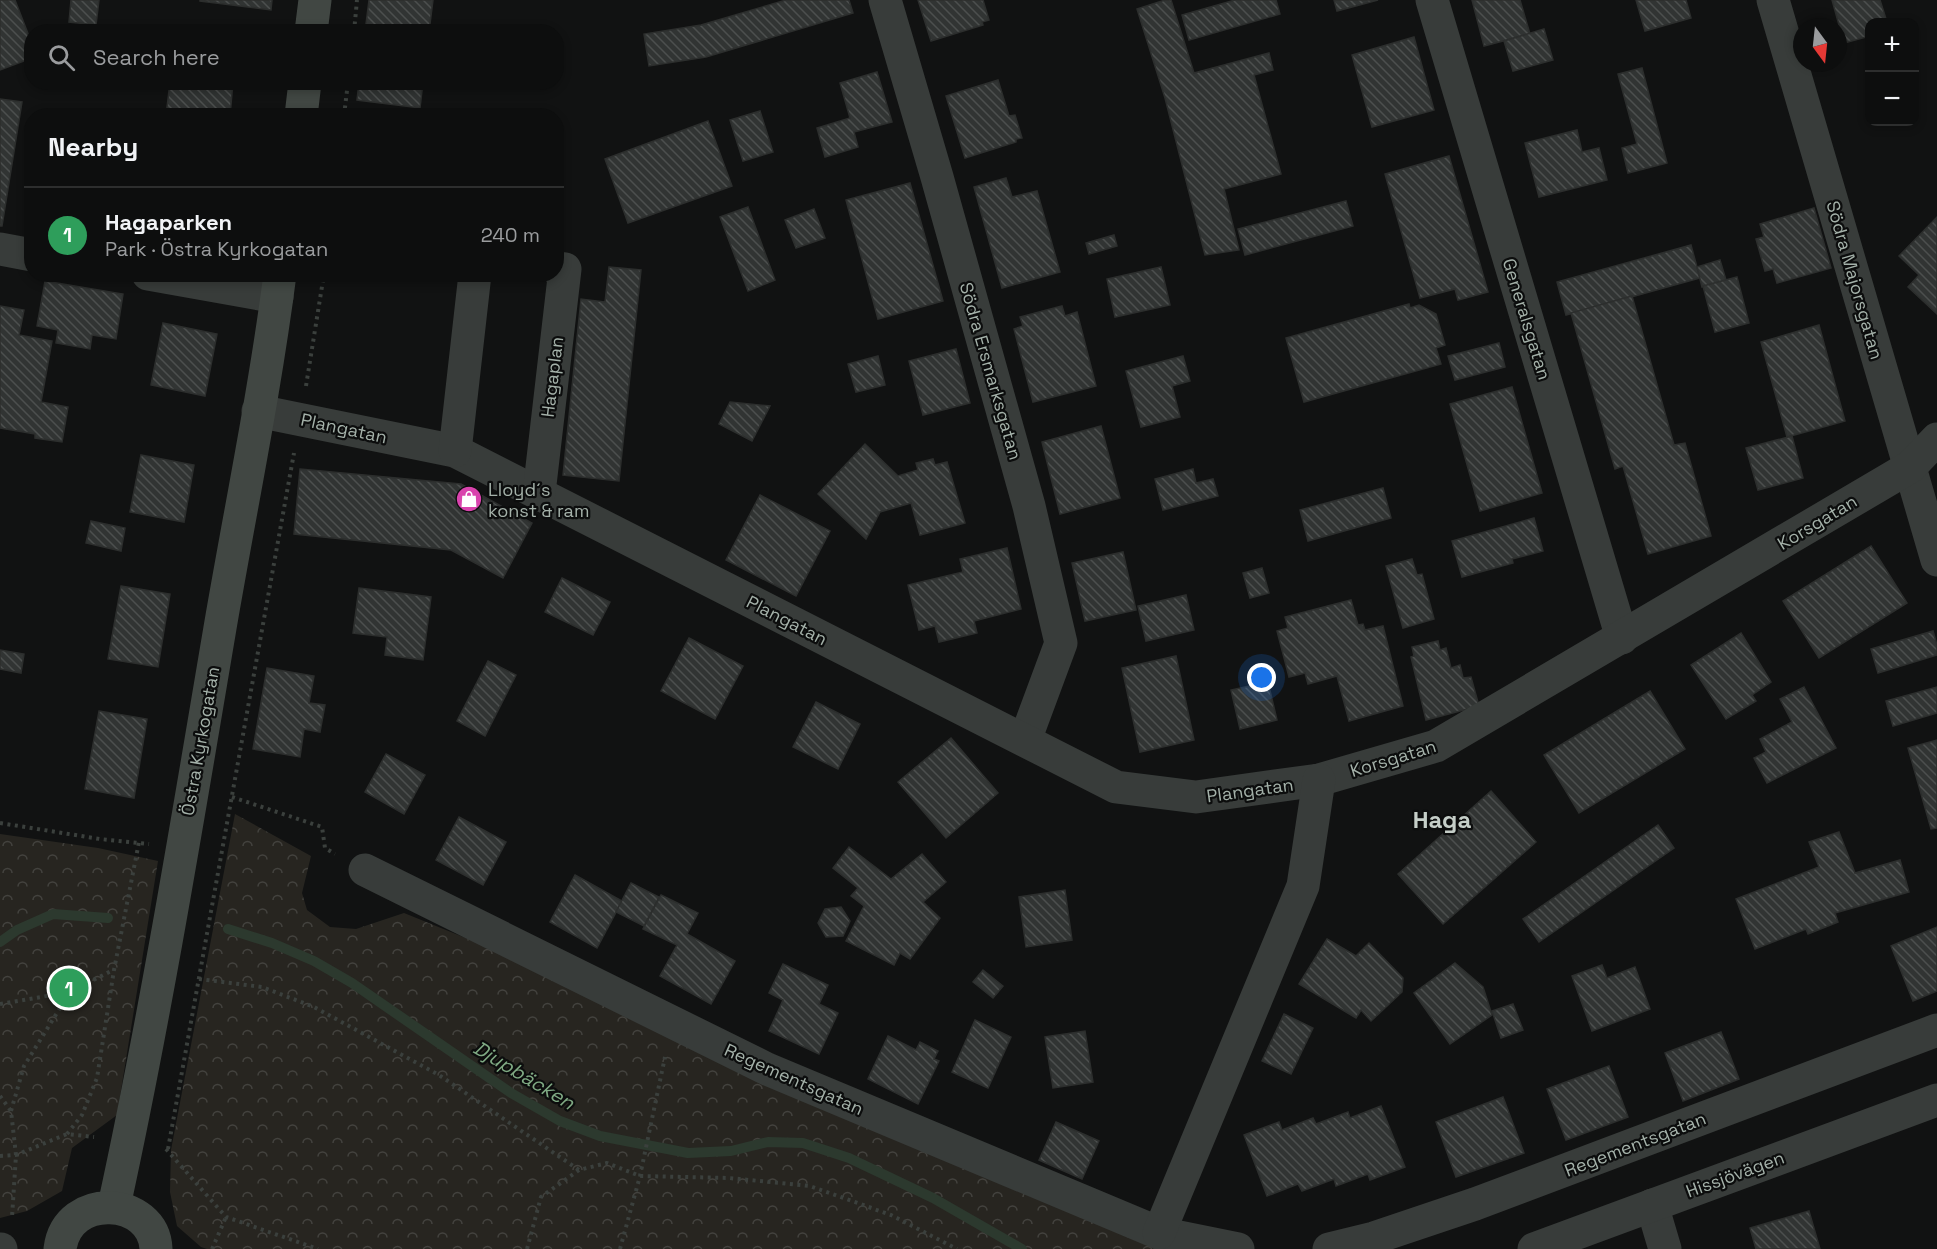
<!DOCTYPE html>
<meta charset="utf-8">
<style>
body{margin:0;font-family:"Space Grotesk",sans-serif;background:#1b1c1c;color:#f1f3f6}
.controls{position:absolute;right:18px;top:18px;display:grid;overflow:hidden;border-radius:12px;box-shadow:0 3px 9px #0003}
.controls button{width:54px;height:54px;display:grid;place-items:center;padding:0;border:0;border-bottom:2px solid #2d2e2e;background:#0d0e0e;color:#f1f3f6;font:30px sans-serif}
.compass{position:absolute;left:1793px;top:18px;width:54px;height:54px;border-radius:50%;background:#0d0e0e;box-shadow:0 3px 9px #0003;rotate:165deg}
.you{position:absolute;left:1262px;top:678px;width:21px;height:21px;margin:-15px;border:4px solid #fff;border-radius:50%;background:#1a73e8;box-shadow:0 0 0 9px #1a73e833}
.badge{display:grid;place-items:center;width:39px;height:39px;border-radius:50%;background:#d943ad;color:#fff;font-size:20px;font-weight:700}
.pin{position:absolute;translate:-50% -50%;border:3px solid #fff;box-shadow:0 2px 6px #0006}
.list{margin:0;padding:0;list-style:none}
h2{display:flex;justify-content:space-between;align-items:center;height:78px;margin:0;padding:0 24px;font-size:26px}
h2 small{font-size:20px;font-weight:400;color:#9a9c9e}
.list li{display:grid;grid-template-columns:39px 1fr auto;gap:18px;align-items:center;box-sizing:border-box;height:96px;padding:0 24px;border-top:2px solid #2d2e2e}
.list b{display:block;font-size:22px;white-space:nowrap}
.list p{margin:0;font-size:20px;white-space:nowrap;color:#9a9c9e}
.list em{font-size:20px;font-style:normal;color:#9a9c9e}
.icon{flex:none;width:33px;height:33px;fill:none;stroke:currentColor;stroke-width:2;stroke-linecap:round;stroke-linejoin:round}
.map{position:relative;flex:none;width:1937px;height:1249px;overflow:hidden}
.search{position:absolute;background:#0d0e0e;box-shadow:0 3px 9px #0003;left:24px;top:24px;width:540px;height:66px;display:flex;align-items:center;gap:15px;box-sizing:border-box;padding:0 21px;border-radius:24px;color:#9a9c9e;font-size:22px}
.panel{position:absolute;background:#0d0e0e;box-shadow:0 3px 9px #0003;left:24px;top:108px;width:540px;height:174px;border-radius:24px}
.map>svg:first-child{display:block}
.forest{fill:url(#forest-crowns)}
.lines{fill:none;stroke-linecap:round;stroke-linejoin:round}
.stream{stroke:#2c392e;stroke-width:10}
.building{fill:url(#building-back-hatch);stroke:#2c2e2d;stroke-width:1.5}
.path{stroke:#3b403d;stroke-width:4;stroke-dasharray:3 4.5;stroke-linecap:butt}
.street{stroke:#383c3a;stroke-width:33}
.secondary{stroke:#414743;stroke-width:33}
.labels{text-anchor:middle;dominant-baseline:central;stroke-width:4.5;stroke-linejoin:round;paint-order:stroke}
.street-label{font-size:18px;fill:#a4b1a9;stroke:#0c0d0d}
.poi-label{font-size:18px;fill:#a4b1a9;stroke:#0c0d0d;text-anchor:start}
.water-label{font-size:20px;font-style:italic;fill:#7fa983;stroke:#0c0d0d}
.district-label{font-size:24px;font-weight:bold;fill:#c5cec8;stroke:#0c0d0d}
</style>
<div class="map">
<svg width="1937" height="1249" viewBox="0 0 1937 1249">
<defs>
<pattern id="forest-crowns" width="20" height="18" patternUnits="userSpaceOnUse" patternTransform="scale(1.5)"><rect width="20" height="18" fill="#272520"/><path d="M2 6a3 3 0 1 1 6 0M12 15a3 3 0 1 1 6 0" fill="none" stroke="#43423e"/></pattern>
<pattern id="building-back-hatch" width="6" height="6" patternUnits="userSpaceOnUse" patternTransform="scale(1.5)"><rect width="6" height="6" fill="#313433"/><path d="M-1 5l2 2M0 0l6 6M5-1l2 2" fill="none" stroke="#4c4f4e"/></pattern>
</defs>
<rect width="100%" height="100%" fill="#111212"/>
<g class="forest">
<path d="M235,814l76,42 -9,37 5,17 23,17 26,2 48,-16 268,109 566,227h-1031l-6,-2 -24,-21 -7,-34 1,-42z"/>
<path d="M0,834l98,14 60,13 -41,254 -45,33 -10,43 -35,20 -27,7z"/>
</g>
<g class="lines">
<g class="stream">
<path d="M228,929l44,14 42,18 38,22 159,110 49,28 40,15 88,17 43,-2 37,-9 35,1 46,15 84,40 89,51"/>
<path d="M0,942l17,-12 36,-16 55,4"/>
</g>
</g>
<g class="building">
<path d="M0,0h15l17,44v14l-32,12z"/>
<path d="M71,0h28l-3,25 -27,-3z"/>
<path d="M200,0h72l-1,10 -71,-9z"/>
<path d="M369,0h64l-4,32h-64z"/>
<path d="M786,0h63l4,13 -147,44 -57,9 -5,-32 57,-9z"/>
<path d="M918,0h65l6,20 -7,2 1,3 -52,16z"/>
<path d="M1165,0h6l23,73 75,-20 4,17 -19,5 27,99 -57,15 15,61 -34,5 -40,-157 -28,-89z"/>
<path d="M1235,0h41l4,14 -91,26 -7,-25z"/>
<path d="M1334,0h44l-41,11z"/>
<path d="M1472,0h48l10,34 -46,12z"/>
<path d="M1636,0h50l5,18 -46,13z"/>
<path d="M1832,0h48l7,22h-17v14l-26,7z"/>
<path d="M1544,29l9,31 -40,11 -9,-30z"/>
<path d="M1414,37l20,73 -62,17 -20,-72z"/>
<path d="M1642,68l25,95 -39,10 -6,-25 15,-4 -19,-70z"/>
<path d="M877,72l15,50 -38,10 4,15 -33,10 -8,-29 33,-10 -10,-35z"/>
<path d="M998,80l11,36 6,-1 7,23 -6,1v3l-51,16 -19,-62z"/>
<path d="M170,82h63l-3,34h-64z"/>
<path d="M359,82h64l-3,26 -63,-8z"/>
<path d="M0,99l22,3 -20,124h-2z"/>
<path d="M760,111l13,41 -30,9 -13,-41z"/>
<path d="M708,121l24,65 -104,37 -23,-64z"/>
<path d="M1577,130l5,22 17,-4 8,32 -68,17 -14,-54z"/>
<path d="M1449,156l39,136 -30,8 -3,-11 -35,9 -35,-124z"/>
<path d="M1006,178l6,19 25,-6 23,81 -58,16 -28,-101z"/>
<path d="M910,183l33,118 -65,18 -32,-119z"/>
<path d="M1346,201l7,25 -108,29 -7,-26z"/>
<path d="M748,207l27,73 -27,11 -28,-74z"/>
<path d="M1814,208l17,60 -54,15 -4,-14 -8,2 -9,-32 8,-2 -4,-13z"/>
<path d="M814,209l11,29 -29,10 -11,-28z"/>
<path d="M1937,217v97l-29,-27 11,-12 -20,-19z"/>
<path d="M1114,235l3,11 -28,8 -3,-11z"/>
<path d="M1691,245l9,33 -134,37 -9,-33z"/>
<path d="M1720,260l6,20 -24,7 -5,-20z"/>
<path d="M609,267l32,3 -22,211 -56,-6 18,-176 24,3z"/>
<path d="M1161,267l9,38 -55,12 -8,-38z"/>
<path d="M1737,277l12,46 -34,9 -12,-46z"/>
<path d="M45,281l78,13 -7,45 -24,-4 -2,14 -34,-6 2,-13 -21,-4z"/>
<path d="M1632,296l42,149 11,-2 26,93 -63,18 -25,-88 -8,3 -44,-156z"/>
<path d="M1409,304l1,4 9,-3 17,9 9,31 -9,3 5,16 -137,38 -18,-64z"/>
<path d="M0,306l24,4 -5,25 33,6 -11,61 27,5 -6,35 -27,-4v-4l-35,-6z"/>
<path d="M1062,306l3,10 12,-4 19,74 -63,16 -19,-73 9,-3 -3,-9z"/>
<path d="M163,323l54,11 -12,62 -54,-11z"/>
<path d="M1819,325l26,96 -58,16 -26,-95z"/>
<path d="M1499,343l6,24 -50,13 -7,-24z"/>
<path d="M956,349l14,54 -47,12 -14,-54z"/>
<path d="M878,356l7,29 -29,7 -8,-28z"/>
<path d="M1183,356l7,25 -18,5 8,31 -39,10 -15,-56z"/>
<path d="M1512,387l30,106 -62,18 -30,-107z"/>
<path d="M730,402l40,4 -18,35 -33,-17z"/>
<path d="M1101,426l19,72 -60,16 -18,-72z"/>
<path d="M1792,436l11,42 -45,12 -12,-42z"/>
<path d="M865,444l33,32 20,-6 -2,-7 17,-4 2,6 12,-3 18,61 -45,12 -9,-32 -31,9 -14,27 -48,-45z"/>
<path d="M141,455l53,10 -10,57 -54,-10z"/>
<path d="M300,469l161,15 71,39 -29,55 -52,-28 -157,-16z"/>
<path d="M1193,469l3,14 17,-4 5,17 -55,14 -8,-31z"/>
<path d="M1383,488l8,30 -83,23 -8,-31z"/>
<path d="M760,495l70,36 -34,65 -70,-36z"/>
<path d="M1534,518l9,33 -31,8 1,4 -51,14 -10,-36z"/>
<path d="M91,521l34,7 -4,23 -35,-8z"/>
<path d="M1871,546l36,57 -88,55 -36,-57z"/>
<path d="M1007,548l14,61 -47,12 3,12 -38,9 -4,-16 -16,4 -11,-45 55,-13 -3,-13z"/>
<path d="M1123,552l13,58 -51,11 -13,-58z"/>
<path d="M1412,559l5,16 5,-1 12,45 -31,9 -17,-62z"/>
<path d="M1262,568l7,25 -19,5 -7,-25z"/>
<path d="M562,578l48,24 -17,33 -48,-23z"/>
<path d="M121,586l49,8 -12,73 -50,-8z"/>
<path d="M359,588l72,9 -8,63 -38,-5 2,-18 -34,-4z"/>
<path d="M1186,595l8,35 -48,11 -8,-35z"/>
<path d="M1351,600l7,25 5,-1 2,6 18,-4 20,80 -54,15 -12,-45 -29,8 -3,-11 -16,4 -12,-46 11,-3 -3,-11z"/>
<path d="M1933,631l4,14v10l-59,18 -7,-24z"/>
<path d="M1741,633l30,49 -19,13 4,6 -30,18 -35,-54z"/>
<path d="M689,638l54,28 -28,53 -54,-28z"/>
<path d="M1438,641l2,9 6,-2 5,20 9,-3 3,13 8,-1 8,29 -53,14 -15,-63 3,-1 -2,-9z"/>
<path d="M0,650l24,4 -3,19 -21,-4z"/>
<path d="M1176,656l18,84 -54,12 -18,-84z"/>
<path d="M488,661l28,14 -31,61 -28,-15z"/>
<path d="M267,668l47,8 -5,27 16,2 -5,27 -16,-3 -4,28 -47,-8z"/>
<path d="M1268,682l9,38 -37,9 -9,-39z"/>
<path d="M1804,687l32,61 -69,35 -13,-25 12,-6 -6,-13 32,-17 -12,-23z"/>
<path d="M1937,687v26l-44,13 -7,-25z"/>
<path d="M1650,691l35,58 -106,64 -35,-58z"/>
<path d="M816,702l44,22 -22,45 -45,-22z"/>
<path d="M99,711l48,8 -13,79 -49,-9z"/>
<path d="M951,738l47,55 -52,45 -48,-56z"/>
<path d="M1937,740v88l-6,1 -23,-81z"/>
<path d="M386,754l39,21 -21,39 -39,-22z"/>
<path d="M1491,791l45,51 -93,82 -45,-50z"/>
<path d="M459,817l47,25 -23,43 -47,-25z"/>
<path d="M1658,825l16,23 -135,94 -16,-23z"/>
<path d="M1839,832l16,41 45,-13 9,32 -74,21 3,9 -30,12 -2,-5 -51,20 -19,-50 83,-32 -10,-25z"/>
<path d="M849,847l42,32 31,-25 24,28 -23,20 17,16 -30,41 -10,-6 -6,12 -48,-24 18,-35 -13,-10 7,-8 -25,-20z"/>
<path d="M575,875l47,26 -25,47 -47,-26z"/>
<path d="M631,883l28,14 -15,29 -28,-14z"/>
<path d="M1065,890l7,50 -46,7 -7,-50z"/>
<path d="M661,895l37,18 -11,21 48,27 -24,43 -51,-28 17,-31 -34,-16z"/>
<path d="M841,907l9,14 -7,15 -17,1 -8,-14 7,-14z"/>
<path d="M1937,927v64l-24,10 -22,-55z"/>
<path d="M1327,939l29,17 13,-13 34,35 -1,14 -31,29 -10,-11 -5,8 -57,-34z"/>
<path d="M1455,963l28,24 9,28 -42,29 -36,-51z"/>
<path d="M783,964l45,21 -9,19 19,9 -19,41 -50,-23 14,-31 -14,-7z"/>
<path d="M1602,965l5,13 28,-11 15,42 -58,22 -20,-55z"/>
<path d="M983,970l20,16 -10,12 -20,-16z"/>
<path d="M1513,1004l10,26 -22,8 -9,-27z"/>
<path d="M1284,1014l29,14 -22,46 -29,-13z"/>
<path d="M975,1020l36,17 -23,51 -36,-16z"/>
<path d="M1085,1031l8,51 -40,6 -8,-51z"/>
<path d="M1721,1032l18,47 -56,22 -18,-48z"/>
<path d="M888,1036l28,14 4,-8 18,9 -4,8 5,2 -21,43 -50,-25z"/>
<path d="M1609,1066l19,51 -62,23 -19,-51z"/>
<path d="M1503,1097l21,56 -68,24 -20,-55z"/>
<path d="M1381,1106l24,61 -35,13 -2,-6 -32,12 -2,-7 -32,12 -4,-7 -31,12 -23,-61 35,-13 3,8 31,-12 3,6 32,-12 2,6z"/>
<path d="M1056,1122l43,19 -17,38 -43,-19z"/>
<path d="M1809,1211l11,38h-64l-6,-21z"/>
</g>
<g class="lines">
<g class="path">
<path d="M354,32l3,-32"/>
<path d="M344,116l4,-34"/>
<path d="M306,386l18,-112"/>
<path d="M232,797l90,30 3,21 10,6"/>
<path d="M0,823l100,16 49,5"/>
<path d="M199,979l63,8 52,20 125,68 140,95"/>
<path d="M0,1004l70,-12 43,-22"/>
<path d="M0,1096l11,15 5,44 -4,62"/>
<path d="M11,1111l13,-45 46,-74"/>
<path d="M67,1134l15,-19 15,-37 17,-108 25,-128"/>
<path d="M166,1149l60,68 92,32"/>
<path d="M168,1149l126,-696"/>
<path d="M0,1156l16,-1 51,-21 27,3"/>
<path d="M212,1249l14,-32"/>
<path d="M527,1249l14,-52 38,-27 28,-7 33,13 89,2 81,8 81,29 66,34"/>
<path d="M620,1249l20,-73 25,-119"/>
</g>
<g class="street">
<path d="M885,0l52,177 92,329 32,137 -36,97"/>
<path d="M1432,0l190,638"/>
<path d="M1773,0l164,560"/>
<path d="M0,249l32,6"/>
<path d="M148,274l129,23"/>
<path d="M258,411l197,40 661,336 80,10 123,-17 117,-34 474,-279 27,-28"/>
<path d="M455,451l20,-177"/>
<path d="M539,493l26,-224 -9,-1"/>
<path d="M365,870l402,199 392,164 79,16"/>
<path d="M1652,1205l13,44"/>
<path d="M1159,1233l144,-347 16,-106"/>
<path d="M0,1249h1"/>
<path d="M1329,1249l45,-11 101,-34 462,-174"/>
<path d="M1534,1249l403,-149"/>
</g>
<g class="secondary">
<path d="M311,32l4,-32"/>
<path d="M301,116l4,-34"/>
<path d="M114,1206c42,-193 74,-389 107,-584 20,-116 44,-231 59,-348"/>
<path d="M60,1249c7,-58 94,-52 96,0"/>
</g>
</g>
<defs>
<g id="shop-disc" transform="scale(1.35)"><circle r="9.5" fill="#d943ad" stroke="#0c0d0d"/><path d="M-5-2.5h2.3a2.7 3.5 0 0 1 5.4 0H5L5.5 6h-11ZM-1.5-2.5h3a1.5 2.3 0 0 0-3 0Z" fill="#fff"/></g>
</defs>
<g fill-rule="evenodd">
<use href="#shop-disc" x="469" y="499"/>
</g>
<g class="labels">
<g class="street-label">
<text transform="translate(1855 280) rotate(74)">Södra Majorsgatan</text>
<text transform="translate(1527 319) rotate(73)">Generalsgatan</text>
<text transform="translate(991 371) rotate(74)">Södra Ersmarksgatan</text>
<text transform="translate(552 377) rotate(-83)">Hagaplan</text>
<text transform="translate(344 428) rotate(12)">Plangatan</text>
<text transform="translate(1817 522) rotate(-31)">Korsgatan</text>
<text transform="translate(787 620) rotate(27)">Plangatan</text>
<text transform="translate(200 741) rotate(-80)">Östra Kyrkogatan</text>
<text transform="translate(1393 758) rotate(-17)">Korsgatan</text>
<text transform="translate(1250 790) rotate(-8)">Plangatan</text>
<text transform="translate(794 1079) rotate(24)">Regementsgatan</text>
<text transform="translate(1635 1144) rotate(-21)">Regementsgatan</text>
<text transform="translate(1735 1174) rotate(-20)">Hissjövägen</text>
</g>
<g class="poi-label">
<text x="488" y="489">Lloyd´s<tspan x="488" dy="21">konst &amp; ram</tspan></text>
</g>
<g class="water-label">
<text transform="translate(524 1075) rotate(31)">Djupbäcken</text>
</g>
<g class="district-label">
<text x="1442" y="819">Haga</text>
</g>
</g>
</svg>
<div class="controls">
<button>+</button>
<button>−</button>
</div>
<svg class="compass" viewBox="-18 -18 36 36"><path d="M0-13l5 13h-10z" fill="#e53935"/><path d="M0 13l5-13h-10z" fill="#9a9c9e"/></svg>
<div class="you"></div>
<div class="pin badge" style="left:69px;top:988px;background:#2e9e5b">1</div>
<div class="search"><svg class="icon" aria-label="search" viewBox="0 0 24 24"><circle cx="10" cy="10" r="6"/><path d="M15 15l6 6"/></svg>Search here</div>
<section class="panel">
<h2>Nearby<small></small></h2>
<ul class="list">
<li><span class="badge" style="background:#2e9e5b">1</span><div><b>Hagaparken</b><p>Park · Östra Kyrkogatan</p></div><em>240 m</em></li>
</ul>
</section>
</div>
